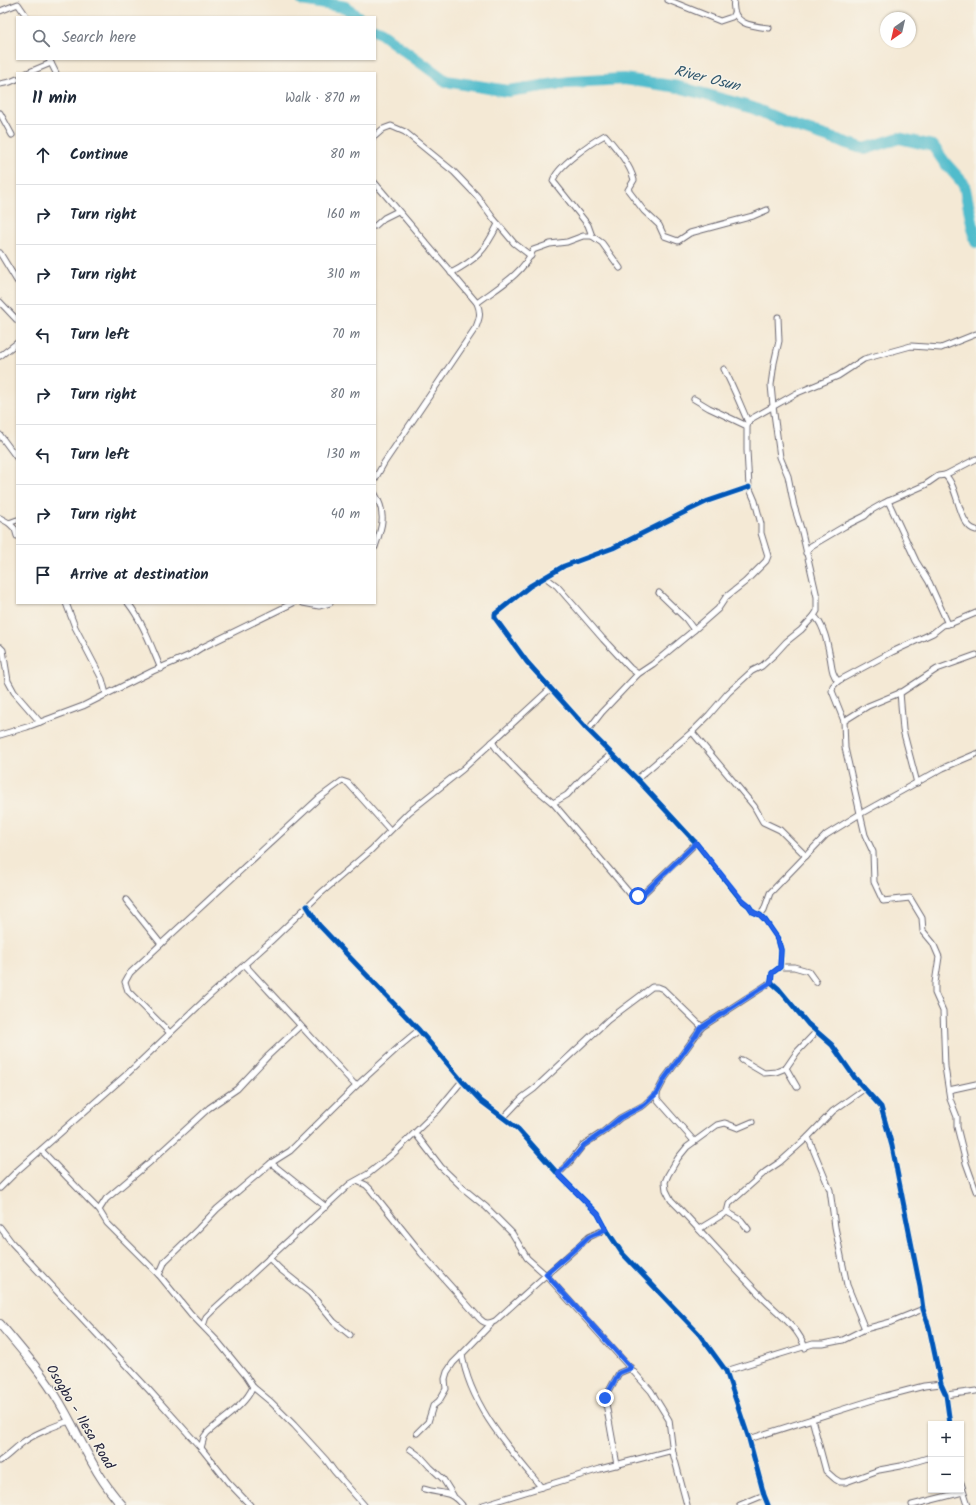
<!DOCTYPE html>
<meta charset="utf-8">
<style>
body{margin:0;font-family:Kalam,sans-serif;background:#f6f6f7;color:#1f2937}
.controls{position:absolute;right:12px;bottom:12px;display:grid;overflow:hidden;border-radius:0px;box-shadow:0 1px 3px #0004}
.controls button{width:36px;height:36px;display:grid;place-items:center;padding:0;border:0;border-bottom:1px solid #e0e1e3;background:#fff;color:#1f2937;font:20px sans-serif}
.compass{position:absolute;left:880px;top:12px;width:36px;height:36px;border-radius:50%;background:#fff;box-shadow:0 1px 3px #0004;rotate:214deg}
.stop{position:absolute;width:12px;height:12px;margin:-9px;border:3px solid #2563eb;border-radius:50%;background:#fff}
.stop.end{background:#2563eb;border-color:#fff;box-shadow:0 1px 4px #0008}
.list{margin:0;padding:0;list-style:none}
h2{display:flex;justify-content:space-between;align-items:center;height:52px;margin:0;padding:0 16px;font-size:17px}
h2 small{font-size:13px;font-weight:400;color:#747a83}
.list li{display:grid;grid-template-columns:26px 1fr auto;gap:12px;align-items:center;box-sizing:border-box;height:60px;padding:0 16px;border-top:1px solid #e0e1e3}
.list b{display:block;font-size:15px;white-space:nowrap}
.list em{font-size:13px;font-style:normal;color:#747a83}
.icon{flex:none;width:22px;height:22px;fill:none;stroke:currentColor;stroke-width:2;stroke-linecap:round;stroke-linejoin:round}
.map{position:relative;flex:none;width:976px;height:1505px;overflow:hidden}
.search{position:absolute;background:#fff;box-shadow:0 1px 3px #0004;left:16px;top:16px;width:360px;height:44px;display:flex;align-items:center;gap:10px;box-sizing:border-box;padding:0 14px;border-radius:0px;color:#747a83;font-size:15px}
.panel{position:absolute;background:#fff;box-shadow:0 1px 3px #0004;left:16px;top:72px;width:360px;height:532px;border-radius:0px}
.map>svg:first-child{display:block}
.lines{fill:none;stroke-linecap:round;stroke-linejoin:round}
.river{stroke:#51bccc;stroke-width:12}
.street-casing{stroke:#6c6871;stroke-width:7}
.primary-casing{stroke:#6c6871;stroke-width:10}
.street{stroke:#fff;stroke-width:5}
.primary{stroke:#fff;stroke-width:8}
.cycleway-casing{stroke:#f7f3e8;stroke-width:8}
.cycleway{stroke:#0057b8;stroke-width:5}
.route{stroke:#2563eb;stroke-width:5}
.labels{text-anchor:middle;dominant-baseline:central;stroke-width:3;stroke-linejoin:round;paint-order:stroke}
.street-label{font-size:14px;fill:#22223b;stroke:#f7f3e8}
.water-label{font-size:15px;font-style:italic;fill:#32586e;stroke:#f7f3e8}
</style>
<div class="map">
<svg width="976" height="1505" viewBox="0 0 976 1505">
<rect width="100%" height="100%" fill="#f7f3e8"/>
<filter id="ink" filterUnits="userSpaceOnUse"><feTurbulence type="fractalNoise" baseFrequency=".025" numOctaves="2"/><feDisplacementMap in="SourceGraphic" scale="8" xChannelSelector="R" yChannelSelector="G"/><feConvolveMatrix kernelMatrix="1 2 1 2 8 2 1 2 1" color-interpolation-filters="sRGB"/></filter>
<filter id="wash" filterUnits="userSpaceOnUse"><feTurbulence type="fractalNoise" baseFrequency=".012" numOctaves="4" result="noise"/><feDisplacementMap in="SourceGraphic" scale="16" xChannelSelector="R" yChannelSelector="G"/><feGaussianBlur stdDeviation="0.9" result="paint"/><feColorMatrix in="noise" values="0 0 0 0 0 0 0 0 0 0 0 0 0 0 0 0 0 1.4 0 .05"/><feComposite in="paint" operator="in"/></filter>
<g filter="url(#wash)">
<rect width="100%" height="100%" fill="#f4e9d5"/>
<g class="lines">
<g class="river">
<path d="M302,0l43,7 13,10"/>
<path d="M375,29l71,52 62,10 62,-9 54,-3 55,8 74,21 44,19 68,22 34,-11 34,8 12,17 19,21 12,58"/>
</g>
</g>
</g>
<g filter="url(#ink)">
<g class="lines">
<g class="street-casing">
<g id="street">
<path d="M668,0l52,21 12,-4 2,-4"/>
<path d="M734,0c-4,24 17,26 35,28"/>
<path d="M0,11l18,-7 9,13"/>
<path d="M51,63l5,10"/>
<path d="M27,73l24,-10 -2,-4"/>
<path d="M0,84l10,-2 7,-3"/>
<path d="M0,113l12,22"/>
<path d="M375,136l8,-7 8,-3 14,6 49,40 23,24 16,22 21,25 17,13"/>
<path d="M375,183l102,120c4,10 3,14 -1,24l-92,136 -9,16"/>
<path d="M375,226l9,-8 14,-7"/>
<path d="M592,236l-4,-11 -35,-44c3,-14 39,-39 52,-46 11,13 25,29 29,45l-6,10 16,21 15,14 5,11 14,5 12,-8 63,-17 14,-6"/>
<path d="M0,253l17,28"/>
<path d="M451,273c26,-14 34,-22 47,-49"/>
<path d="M0,302l17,18"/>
<path d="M477,303c21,-16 45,-28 56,-53l17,-6 17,-2 16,-6h9l10,7 18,25"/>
<path d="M0,356l17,-13"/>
<path d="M724,369c9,17 16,35 24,53"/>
<path d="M694,399l15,9 38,18"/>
<path d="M0,435l17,23"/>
<path d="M945,475l31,-16"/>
<path d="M749,487l-41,14 -23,11 -72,36 -49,18 -34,20 -35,28v4l32,44 61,68 49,49 59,64 45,57 8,6 4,6 7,3 5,5 13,19 3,11 -1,17 -8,6 -1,9 8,7 29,35 24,21 23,33 26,29 11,39 28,141 3,22 6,18 12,57 5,11 4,29"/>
<path d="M375,494c12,20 7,33 0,53"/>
<path d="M888,501l28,60 13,21 19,42"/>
<path d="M0,518l9,5 8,-3"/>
<path d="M9,523l6,6 2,7"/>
<path d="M806,553l5,-7 34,-20 20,-10 5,-5 14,-8 41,-18 13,-9 7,-1c14,12 13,51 31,55"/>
<path d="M545,577l12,9 46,53 27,29 8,6"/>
<path d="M659,593l27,26 8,11"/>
<path d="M66,603l9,24 27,52 4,15"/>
<path d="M128,603c15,19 23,43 33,66"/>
<path d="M303,603l16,3 11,-3"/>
<path d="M814,616c10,7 14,30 16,41 2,9 1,16 8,24"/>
<path d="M0,647l3,3 5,31 6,11 26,30"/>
<path d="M976,655l-39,14 -35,23 -34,14 -24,15 1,27 20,87 8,17 1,30 9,19 27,-3 12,20 1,13 10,12 6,14 -4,26v10l8,18 2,56 5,32 7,18v10l9,36 10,28"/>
<path d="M900,692l3,38 14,53"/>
<path d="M844,721l-12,-30 1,-5 5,-5 54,-29 41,-19 10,-8 9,-2 24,-10"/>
<path d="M588,730l14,-18 36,-38 15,-10 41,-34 24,-21 8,-12 19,-15 21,-21 2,-5 -7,-23v-9l-6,-23 -6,-14 -2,-37v-24l2,-6 48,-27 41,-17 26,-17 47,-13 30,2 35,-14"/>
<path d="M692,732l62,74 9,16 17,8 26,26"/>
<path d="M0,735l27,-8 56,-21 70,-35 37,-16 11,-7 92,-45"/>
<path d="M492,742l7,10 31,32 23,19 79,93h6l6,-3 52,-50"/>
<path d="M637,779l55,-47 17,-17 19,-22 24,-22 10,-5 13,-12 11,-12 15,-12 13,-14 3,-5v-14l-15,-65 -8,-26 -6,-30 -8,-19 -7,-51 -2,-21 3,-22 5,-22 -1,-24"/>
<path d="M553,803l14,-8 15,-16 26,-22 2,-4"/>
<path d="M126,900l35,44"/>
<path d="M307,906l12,19 100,105 43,51 19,20 37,28 40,45 40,40 8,15 16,24 77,81 27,37 23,68 15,56 4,10"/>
<path d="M760,915l4,-5 6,-17 56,-58 34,-21 83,-46 33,-14"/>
<path d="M245,965l111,121"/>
<path d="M780,967h14l14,4 8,11"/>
<path d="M170,1033l-42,-42 -3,-9 5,-9 31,-29 158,-146 23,-17 6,2 42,47"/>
<path d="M742,1060l22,13 12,-1 10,-4 11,-16 19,-20"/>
<path d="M786,1068l11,19"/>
<path d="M949,1090l27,-6"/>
<path d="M503,1118l20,-21 11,-8 74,-69 44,-33h6l5,2 39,38"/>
<path d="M752,1122l-14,6 -13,-5 -8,2 -30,22 -9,11 -10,17 -3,7 1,8 5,10 9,9c27,29 54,59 82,88 14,15 37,30 43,51"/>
<path d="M415,1133l26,34 23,22 22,18 26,26 15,25 19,17 105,116 18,29 4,33"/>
<path d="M808,1137l22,53 5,37 12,58 18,44"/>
<path d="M694,1141l-37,-42v-6l8,-15 37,-51 69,-45"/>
<path d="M41,1150l47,49 11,11 8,13 52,52 32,39 28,29 27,33 7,11 18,15 23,23 32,35 8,11 30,34"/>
<path d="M271,1163l55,44"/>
<path d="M558,1174l11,-11 14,-18 20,-13 17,-14 24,-13 13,-12"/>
<path d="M357,1181l9,4 4,4 52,65 58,65c5,5 9,5 15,2l51,-46 43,-38 17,-8"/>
<path d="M0,1188l18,-18 108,-95 81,-77 64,-57 50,-48 50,-43 38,-38 54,-43 88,-81"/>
<path d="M99,1210l7,-11 44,-37 59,-54 28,-19 31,-33 32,-30"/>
<path d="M727,1212l14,8 7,9"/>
<path d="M0,1227l12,16 137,147 52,58 27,34 22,23"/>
<path d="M699,1229l28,-17 2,-8 36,-32 15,-10 28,-25 25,-26 31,-22"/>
<path d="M269,1258l11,11 30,24 24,29 16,13"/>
<path d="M159,1275l6,-14 33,-32 19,-20 54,-46 19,-12 66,-65 45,-41 18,-15"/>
<path d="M491,1324l-29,30c8,52 47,94 79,133"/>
<path d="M203,1326l3,-9 9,-9 135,-124 18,-10 25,-20 45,-44 24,-29"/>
<path d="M726,1371l87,-27h10l20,-4 22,-11 26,-7 32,-13"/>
<path d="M946,1395l30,-4"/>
<path d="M812,1419l14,52 9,8 5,3h6l33,-12 22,-4 30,-9"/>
<path d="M417,1433l11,-11 5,-16 6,-5 7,-12 -1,-10 2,-7 6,-9 9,-9"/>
<path d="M749,1439l133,-42 42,-11 17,-2"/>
<path d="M201,1448l3,-11 3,-4c16,-15 37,-26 46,-46"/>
<path d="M410,1449l11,8 9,10 13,12 10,16"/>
<path d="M0,1461c8,-5 14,-12 22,-18 10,-8 34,-18 48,-22"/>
<path d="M617,1465l-12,-67 14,-25 12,-5"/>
<path d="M961,1483l7,22"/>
<path d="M424,1489c18,6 25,0 38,16"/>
<path d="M483,1505l117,-36 69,-18 4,2 14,52"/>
<path d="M740,1505l24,-10"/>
<path d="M912,1505l51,-13"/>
</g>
</g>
<g class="primary-casing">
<path id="primary" d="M0,1324c22,26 43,50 60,79 20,34 35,73 62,102"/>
</g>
<use href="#street" class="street"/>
<use href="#primary" class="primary"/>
<g class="cycleway-casing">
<g id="cycleway">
<path d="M749,487l-41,14 -23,11 -72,36 -49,18 -34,20 -35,28v4l32,44 61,68 49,49 59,64 45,57 8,6 4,6 7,3 5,5 13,19 3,11 -1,17 -8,6 -1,9 8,7 29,35 24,21 23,33 26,29 11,39 28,141 3,22 6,18 12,57 5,11 4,29"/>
<path d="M307,906l12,19 100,105 43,51 19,20 37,28 40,45 40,40 8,15 16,24 77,81 27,37 23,68 15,56 4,10"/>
</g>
</g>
<use href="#cycleway" class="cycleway"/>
</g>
</g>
<g class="lines" filter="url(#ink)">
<path class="route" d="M605,1398l14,-25 12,-5 -85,-94 43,-37 17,-8 -8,-15 -40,-40 11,-11 15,-18 19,-13 17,-14 24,-13 13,-12 8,-15 37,-51 69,-45 1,-9 8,-6 1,-17 -3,-11 -13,-19 -5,-5 -7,-3 -4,-6 -7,-6 -46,-57 -52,50 -6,3"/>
</g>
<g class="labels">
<g class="street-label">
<text transform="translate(80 1417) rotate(59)">Osogbo - Ilesa Road</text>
</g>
<g class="water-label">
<text transform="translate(707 79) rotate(14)">River Osun</text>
</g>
</g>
</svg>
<div class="controls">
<button>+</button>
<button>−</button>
</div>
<svg class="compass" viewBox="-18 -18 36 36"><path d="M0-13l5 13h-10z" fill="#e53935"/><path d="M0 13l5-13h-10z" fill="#747a83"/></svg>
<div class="stop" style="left:638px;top:896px"></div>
<div class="stop end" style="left:605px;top:1398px"></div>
<div class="search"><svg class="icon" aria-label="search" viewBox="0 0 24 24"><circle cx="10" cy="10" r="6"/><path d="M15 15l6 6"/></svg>Search here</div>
<section class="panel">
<h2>11 min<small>Walk · 870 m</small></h2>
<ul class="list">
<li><svg class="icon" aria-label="ahead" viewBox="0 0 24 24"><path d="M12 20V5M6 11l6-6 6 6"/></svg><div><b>Continue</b></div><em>80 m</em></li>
<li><svg class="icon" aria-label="right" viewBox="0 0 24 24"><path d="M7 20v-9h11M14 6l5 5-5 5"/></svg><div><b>Turn right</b></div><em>160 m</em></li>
<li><svg class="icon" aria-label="right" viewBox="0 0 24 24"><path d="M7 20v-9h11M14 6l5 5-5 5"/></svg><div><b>Turn right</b></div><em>310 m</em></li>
<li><svg class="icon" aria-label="left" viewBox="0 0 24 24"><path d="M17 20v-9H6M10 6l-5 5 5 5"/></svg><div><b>Turn left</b></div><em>70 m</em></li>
<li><svg class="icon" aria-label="right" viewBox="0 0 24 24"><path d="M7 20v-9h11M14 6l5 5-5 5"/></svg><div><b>Turn right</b></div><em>80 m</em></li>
<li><svg class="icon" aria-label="left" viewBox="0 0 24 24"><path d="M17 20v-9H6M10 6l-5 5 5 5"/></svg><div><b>Turn left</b></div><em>130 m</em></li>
<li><svg class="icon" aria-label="right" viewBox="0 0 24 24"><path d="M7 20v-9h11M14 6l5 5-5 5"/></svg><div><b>Turn right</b></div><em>40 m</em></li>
<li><svg class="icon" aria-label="arrive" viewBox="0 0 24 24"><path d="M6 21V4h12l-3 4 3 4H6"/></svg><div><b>Arrive at destination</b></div></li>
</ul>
</section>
</div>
